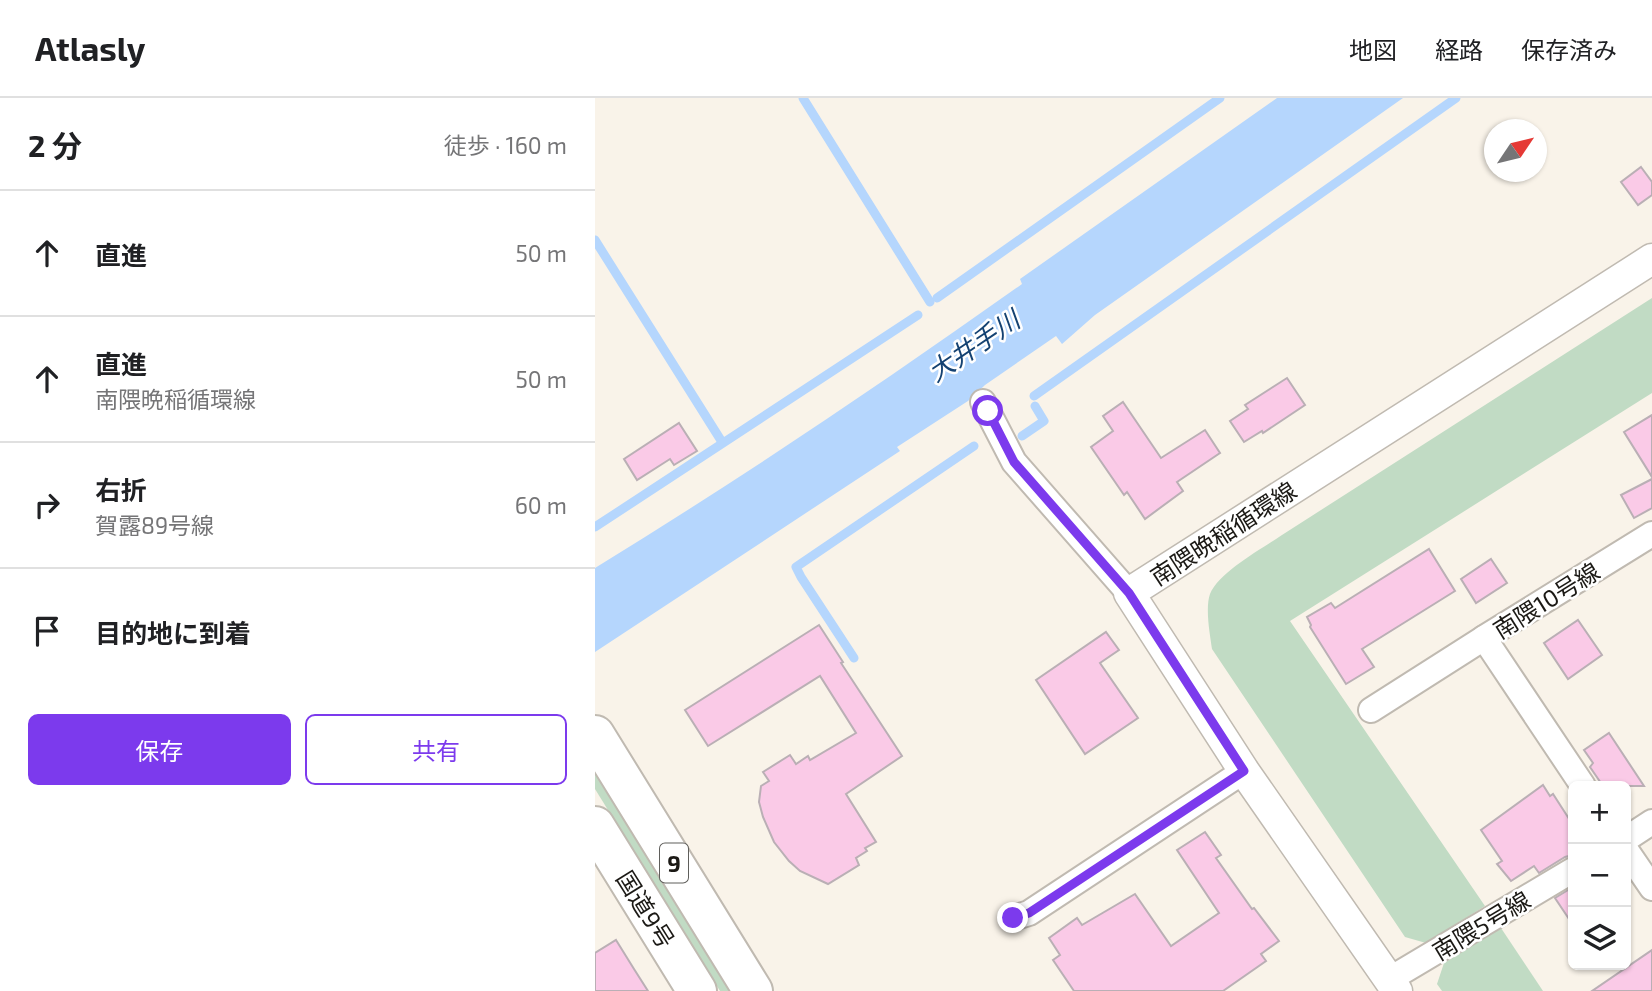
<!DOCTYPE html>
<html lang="ja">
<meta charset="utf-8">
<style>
body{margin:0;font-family:"Exo 2","Noto Sans JP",sans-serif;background:#f2f2f2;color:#202124}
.controls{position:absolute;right:21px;bottom:21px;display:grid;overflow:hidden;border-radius:10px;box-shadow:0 2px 5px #0004}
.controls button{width:63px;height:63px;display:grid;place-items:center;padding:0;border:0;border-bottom:2px solid #e0e0e0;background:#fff;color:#202124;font:35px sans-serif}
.compass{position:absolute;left:889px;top:21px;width:63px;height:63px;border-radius:50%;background:#fff;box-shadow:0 2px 5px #0004;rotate:55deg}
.stop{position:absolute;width:21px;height:21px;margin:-16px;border:5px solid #7c3aed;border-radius:50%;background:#fff}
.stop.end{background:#7c3aed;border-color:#fff;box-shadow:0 2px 7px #0008}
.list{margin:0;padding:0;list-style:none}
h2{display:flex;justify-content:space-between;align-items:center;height:91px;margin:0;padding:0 28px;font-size:30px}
h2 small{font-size:23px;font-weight:400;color:#757577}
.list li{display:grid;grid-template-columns:46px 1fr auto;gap:21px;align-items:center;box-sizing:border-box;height:126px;padding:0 28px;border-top:2px solid #e0e0e0}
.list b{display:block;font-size:26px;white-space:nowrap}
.list p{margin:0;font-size:23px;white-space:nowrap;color:#757577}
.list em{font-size:23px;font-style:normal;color:#757577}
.actions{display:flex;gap:14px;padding:21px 28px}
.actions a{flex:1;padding:16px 0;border:2px solid #7c3aed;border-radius:10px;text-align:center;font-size:24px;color:#7c3aed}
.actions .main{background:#7c3aed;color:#fff}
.icon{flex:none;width:38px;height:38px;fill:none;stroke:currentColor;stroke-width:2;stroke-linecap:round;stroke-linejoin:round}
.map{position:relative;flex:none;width:1057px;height:893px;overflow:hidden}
header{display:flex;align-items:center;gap:42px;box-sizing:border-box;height:98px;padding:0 35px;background:#fff;border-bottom:2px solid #e0e0e0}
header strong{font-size:33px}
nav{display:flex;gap:38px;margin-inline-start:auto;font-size:24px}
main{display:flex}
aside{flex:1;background:#fff}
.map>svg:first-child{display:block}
.green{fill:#c1dbc4}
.water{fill:#b5d6fd}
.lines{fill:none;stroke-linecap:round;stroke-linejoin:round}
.stream{stroke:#b5d6fd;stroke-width:9}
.building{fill:#facae7;stroke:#baafb5;stroke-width:2}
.minor-casing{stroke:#c0bab1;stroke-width:28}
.tertiary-casing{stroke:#c0bab1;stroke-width:33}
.trunk-casing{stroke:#c0bab1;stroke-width:42}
.minor{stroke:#fff;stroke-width:24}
.tertiary{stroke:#fff;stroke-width:30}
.trunk{stroke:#fff;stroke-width:38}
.route{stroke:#7c3aed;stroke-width:9}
.labels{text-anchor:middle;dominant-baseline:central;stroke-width:5;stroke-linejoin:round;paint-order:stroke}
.shield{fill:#fff;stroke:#5f5e5b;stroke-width:2}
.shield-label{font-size:23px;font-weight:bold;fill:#1b1915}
.street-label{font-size:24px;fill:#1b1915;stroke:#fff}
.water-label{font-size:26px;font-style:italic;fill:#144272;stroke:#fff}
</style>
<header>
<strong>Atlasly</strong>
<nav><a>地図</a><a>経路</a><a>保存済み</a></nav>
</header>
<main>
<aside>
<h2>2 分<small>徒歩 · 160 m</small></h2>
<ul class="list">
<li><svg class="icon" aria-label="ahead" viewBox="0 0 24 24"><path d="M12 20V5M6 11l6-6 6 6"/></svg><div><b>直進</b></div><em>50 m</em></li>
<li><svg class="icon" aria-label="ahead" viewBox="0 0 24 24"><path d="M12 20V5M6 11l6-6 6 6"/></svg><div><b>直進</b><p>南隈晩稲循環線</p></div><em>50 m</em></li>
<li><svg class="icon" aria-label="right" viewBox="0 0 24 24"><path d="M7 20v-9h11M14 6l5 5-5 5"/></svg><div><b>右折</b><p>賀露89号線</p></div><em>60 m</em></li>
<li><svg class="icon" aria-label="arrive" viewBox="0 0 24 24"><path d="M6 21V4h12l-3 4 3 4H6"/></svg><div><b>目的地に到着</b></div></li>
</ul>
<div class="actions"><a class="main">保存</a><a>共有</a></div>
</aside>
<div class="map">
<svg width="1057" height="893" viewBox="0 0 1057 893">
<rect width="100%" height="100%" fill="#f9f3e9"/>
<g class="green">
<path d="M1057,200v95l-362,228 195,285 -59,37 -21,-6 -193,-288c-2,-14 -7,-41 -2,-55 9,-22 53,-46 72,-59z"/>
<path d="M0,670l138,223h-13l-125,-202z"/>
<path d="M906,830l42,63h-101l-5,-7 7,-21z"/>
</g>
<path class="water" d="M682,0h126l-308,217 -33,29 -6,-8 -71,49 -17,16 -71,46 3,4 -305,201v-84c145,-89 288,-185 427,-284l-2,-5z"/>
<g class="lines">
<g class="stream">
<path d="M208,0l127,204"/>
<path d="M0,142l127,202"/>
<path d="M342,200l283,-200"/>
<path d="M439,298l422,-298"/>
<path d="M427,338l22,-15 -9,-15"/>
<path d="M0,429l323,-212"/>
<path d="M259,560l-53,-81 -5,-10 178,-121"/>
</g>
</g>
<g class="building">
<path d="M1046,69l11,15v13l-14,10 -17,-23z"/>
<path d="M692,280l18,27 -42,28 -1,-2 -18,11 -14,-21 18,-12 -3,-4z"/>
<path d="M528,304l38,56 44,-28 15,23 -43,29 6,9 -38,28 -18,-27 -3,3 -33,-48 22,-16 -10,-15z"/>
<path d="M1057,317v62l-28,-45z"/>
<path d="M84,325l18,28 -23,14 -4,-6 -33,21 -13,-21z"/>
<path d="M1057,381v29l-18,10 -13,-23z"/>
<path d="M834,451l26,42 -93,58 12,18 -28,17 -36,-57 1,-2 -4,-8 24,-14 4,5z"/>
<path d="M896,461l16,24 -31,20 -15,-24z"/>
<path d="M983,522l24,35 -34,24 -24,-36z"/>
<path d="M224,527l24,37 -2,1 61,93 -56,38 30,48 -11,6 2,3 -11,7 3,7 -31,19 -28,-13 -11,-10 -15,-19 -11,-25 -4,-15 2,-16 8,-5 -6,-9 27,-17 6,9 12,-8 2,4 46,-27 -36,-57 -112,70 -23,-36z"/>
<path d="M511,534l13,18 -19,13 38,55 -53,36 -49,-74z"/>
<path d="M1014,635l35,53h-41l-13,-19 3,-4 -9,-13z"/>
<path d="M948,687l7,11 3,-2 20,31v30l-8,2 -26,16 -5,-7 -23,15 -14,-17 5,-3 -21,-31z"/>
<path d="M610,734l16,23 -5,3 36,51 2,-1 25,33 -18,13 5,7 -43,30h-149l-21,-31 7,-5 -11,-17 28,-20 5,7 53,-31 36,52 48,-33 -42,-63z"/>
<path d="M978,789v38l-18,-27z"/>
<path d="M21,842l18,29 14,22h-53v-38z"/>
<path d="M1057,852v41h-60z"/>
</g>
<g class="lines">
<g class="minor-casing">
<g id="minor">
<path d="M388,304l31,60 115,131"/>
<path d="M776,612l113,-72"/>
<path d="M988,688l-99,-148 168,-104"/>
<path d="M1031,741l26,-17"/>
<path d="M1031,752l26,38"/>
<path d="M418,820l16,-5 215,-142"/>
<path d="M795,881l183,-109"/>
</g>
</g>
<g class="tertiary-casing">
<path id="tertiary" d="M802,893l-153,-220 -115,-178 523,-334"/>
</g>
<g class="trunk-casing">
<g id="trunk">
<path d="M0,637l158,256"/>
<path d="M0,728l102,165"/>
</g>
</g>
<use href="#minor" class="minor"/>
<use href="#tertiary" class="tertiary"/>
<use href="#trunk" class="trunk"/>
</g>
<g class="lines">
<path class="route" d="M393,313l26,51 115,131 115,178 -215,142 -16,5"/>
</g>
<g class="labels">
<rect class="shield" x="65" y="745.5" width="28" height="39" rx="5"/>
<g class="shield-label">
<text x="79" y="765">9</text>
</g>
<g class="street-label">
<text transform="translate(628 435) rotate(-33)">南隈晩稲循環線</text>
<text transform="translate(951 502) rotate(-32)">南隈10号線</text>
<text transform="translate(51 811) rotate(58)">国道9号</text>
<text transform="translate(886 827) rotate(-31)">南隈5号線</text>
</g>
<g class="water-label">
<text transform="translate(378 247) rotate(-34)">大井手川</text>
</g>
</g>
</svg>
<div class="controls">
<button>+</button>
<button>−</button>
<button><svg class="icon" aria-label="layers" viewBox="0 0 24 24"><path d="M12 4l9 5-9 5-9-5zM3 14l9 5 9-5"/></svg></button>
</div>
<svg class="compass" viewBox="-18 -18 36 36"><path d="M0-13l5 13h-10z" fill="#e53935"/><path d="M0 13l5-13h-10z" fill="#757577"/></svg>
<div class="stop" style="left:393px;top:313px"></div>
<div class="stop end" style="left:418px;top:820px"></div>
</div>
</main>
